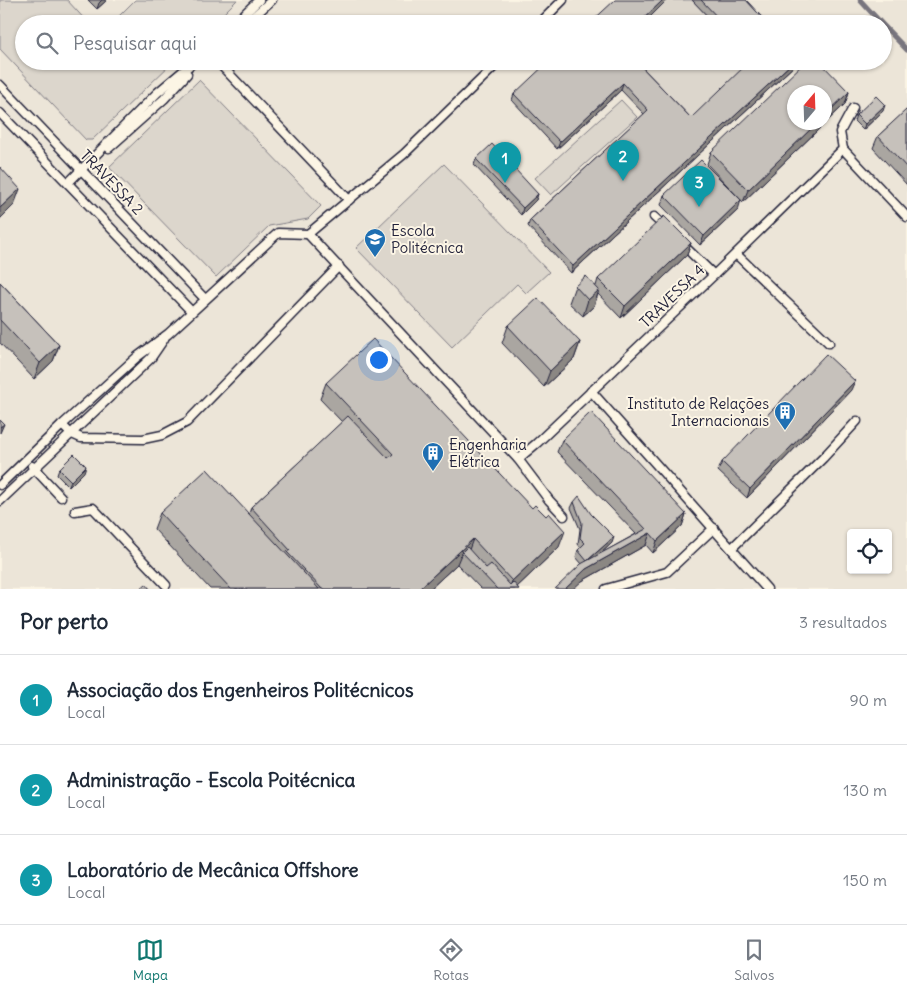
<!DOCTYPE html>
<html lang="pt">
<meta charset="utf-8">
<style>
body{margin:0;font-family:Delius,sans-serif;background:#f2f2f3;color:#1f2937}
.controls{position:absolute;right:15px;bottom:15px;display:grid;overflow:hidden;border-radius:5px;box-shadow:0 1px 4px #0004}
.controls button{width:45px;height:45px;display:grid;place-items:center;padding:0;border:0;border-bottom:1px solid #e0e1e3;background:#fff;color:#1f2937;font:25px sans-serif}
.compass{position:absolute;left:787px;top:85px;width:45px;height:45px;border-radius:50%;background:#fff;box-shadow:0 1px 4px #0004;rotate:19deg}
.you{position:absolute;left:378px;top:359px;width:18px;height:18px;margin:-12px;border:4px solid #fff;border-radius:50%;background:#1a73e8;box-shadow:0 0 0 8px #1a73e833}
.badge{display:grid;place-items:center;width:32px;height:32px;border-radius:50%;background:#0f766e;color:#fff;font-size:16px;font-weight:700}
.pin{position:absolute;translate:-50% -41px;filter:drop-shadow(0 1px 2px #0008)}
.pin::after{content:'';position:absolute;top:26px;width:18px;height:15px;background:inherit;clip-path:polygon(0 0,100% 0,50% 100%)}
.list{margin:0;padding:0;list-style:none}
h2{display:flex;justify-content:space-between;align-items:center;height:65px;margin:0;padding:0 20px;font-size:21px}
h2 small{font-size:16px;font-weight:400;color:#747a83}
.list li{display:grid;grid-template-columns:32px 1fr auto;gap:15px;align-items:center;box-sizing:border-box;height:90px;padding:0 20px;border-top:1px solid #e0e1e3}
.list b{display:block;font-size:19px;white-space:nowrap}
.list p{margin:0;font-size:16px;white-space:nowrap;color:#747a83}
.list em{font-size:16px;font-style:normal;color:#747a83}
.icon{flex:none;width:28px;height:28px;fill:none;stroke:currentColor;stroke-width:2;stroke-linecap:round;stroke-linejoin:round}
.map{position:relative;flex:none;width:907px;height:589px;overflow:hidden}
.search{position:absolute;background:#fff;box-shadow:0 1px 4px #0004;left:15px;right:15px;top:15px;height:55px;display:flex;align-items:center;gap:12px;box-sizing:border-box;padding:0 18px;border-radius:28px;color:#747a83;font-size:19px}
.sheet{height:335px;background:#fff}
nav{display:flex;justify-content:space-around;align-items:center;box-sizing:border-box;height:70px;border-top:1px solid #e0e1e3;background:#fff;font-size:14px;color:#747a83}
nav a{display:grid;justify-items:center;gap:2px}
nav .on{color:#0f766e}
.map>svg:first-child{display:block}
.built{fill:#ece5d8;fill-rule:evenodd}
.green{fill:#dcd6cc;stroke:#7f7c84}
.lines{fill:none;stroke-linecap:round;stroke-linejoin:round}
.stream{stroke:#78757e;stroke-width:5}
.service-casing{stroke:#22223b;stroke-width:11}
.service{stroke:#fcf5e5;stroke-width:8}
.wall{fill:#aaa6a1;stroke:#22223b}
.shaded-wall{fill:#8b8783;stroke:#22223b}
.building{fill:#c6c1bb;stroke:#22223b}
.labels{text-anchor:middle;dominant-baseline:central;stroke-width:4;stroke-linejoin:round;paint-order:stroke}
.street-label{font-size:15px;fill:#22223b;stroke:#fcf5e5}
.poi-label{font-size:15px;fill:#22223b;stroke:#fcf5e5;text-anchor:start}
</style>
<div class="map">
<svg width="907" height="589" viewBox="0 0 907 589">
<rect width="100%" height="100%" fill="#fcf5e5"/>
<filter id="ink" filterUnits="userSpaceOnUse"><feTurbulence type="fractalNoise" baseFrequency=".02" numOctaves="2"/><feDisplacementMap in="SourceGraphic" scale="10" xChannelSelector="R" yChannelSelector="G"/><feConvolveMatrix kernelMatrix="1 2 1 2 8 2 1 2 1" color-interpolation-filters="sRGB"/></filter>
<g filter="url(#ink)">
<path class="built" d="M0,0h907v589h-907zM24,24h859v37h-859zM794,92h30v30h-30zM851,533h37v37h-37z"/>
<g class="green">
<path d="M0,0h67l22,24h-65v37h150l-82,79h-6l-86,-91z"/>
<path d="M135,0h102l-24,24h-102z"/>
<path d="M667,0h25l23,24h-72z"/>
<path d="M627,61h124l-63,63z"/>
<path d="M199,80l122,126 -13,13 -39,7 -53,51 -107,-110z"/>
<path d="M621,100l16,17 -86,78 -16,-17z"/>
<path d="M444,164l105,108 -23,21 -9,-9 -65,63 -96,-99z"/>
</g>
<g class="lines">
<g class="stream">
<path d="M860,0l22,24"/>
<path d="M883,25l24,25"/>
</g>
<g class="service-casing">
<g id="service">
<path d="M234,24l25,-24"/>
<path d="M245,24l27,-24"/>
<path d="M539,24l24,-24"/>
<path d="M217,61l132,139"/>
<path d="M0,85l205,214"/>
<path d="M853,108l-13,24 3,17 64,68"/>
<path d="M0,113l191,198"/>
<path d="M109,148l55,-49 23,-25"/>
<path d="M68,183l89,-90 38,-32"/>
<path d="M654,217l12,11"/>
<path d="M308,234l210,225 31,41 15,16"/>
<path d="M681,243l33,32"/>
<path d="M736,254l93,89"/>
<path d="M591,391l176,198"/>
<path d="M62,425l8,8 11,5 62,1 19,-4 25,-13 152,-156"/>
<path d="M518,459l19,-16 177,-168 129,-126"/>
<path d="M32,466l29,31"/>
<path d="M0,485l62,-60 75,-68 31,-23 110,-101 30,1 96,-80 96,-93"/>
<path d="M0,501l151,-143 13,-19"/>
<path d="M75,511l18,-3 73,77"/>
<path d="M732,548l91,-90 34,-37"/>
<path d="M606,589l61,-17 47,-44"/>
</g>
</g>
<use href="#service" class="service"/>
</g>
<g class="wall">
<path d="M88,0h19l-10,9z"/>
<path d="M692,0h54l22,24h-53z"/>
<path d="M636,61l55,57 106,-55 -226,210 -43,-47 2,-6 114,-106 -23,-24 -64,59 -45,-49 2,-6z"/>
<path d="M849,92l-4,12 -102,98 -36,-38 4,-12z"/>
<path d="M907,110v75l-34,-37 5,-12z"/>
<path d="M883,111l-20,19 -9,-9 2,-6z"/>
<path d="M476,159l62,35 -2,6 -15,15 -47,-50z"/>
<path d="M664,195l74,15 -38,35 -39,-40z"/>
<path d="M691,243l-4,12 -66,63 -23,-24 -4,12 -11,10 -14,-13 6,-17h21l2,-7z"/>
<path d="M0,282l59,63 -6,16 -19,18 -34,-36z"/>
<path d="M508,326l72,16 -6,17 -30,28 -42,-44z"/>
<path d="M326,383l233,164 -42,40 2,2h-38l-24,-25 -27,25h-220l-56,-60 6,-16 89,1 2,-7 91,-85 -22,-23z"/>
<path d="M851,390l-104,108 -29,-27 4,-9z"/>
<path d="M562,440l124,74 -4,12 -29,27 -7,-8 -64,36v-17l-6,-7 2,-7 3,-2 -3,-4 2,-15 -9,-21 3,-6 38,41 -12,11 36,-20 -79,-82z"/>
<path d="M59,469l25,3 -15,15 -12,-12z"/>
</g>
<g class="shaded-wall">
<path d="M102,0h5l-10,9 2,-6z"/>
<path d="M663,0h4l-24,24h-5z"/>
<path d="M794,61h3v2l-226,210 2,-7z"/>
<path d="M623,83l-2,7 -64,59 3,-7z"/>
<path d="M849,92l-4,12 -102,98 5,-12 70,-68h6v-6z"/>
<path d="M885,105l-2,6 -20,19 2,-6z"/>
<path d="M20,189l-6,16 -14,14v-11z"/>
<path d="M538,194l-2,6 -15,15 2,-7z"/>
<path d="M741,200l-3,10 -38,35 4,-9z"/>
<path d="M691,243l-4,12 -66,63 4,-12z"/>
<path d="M599,290l-5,16 -11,10 5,-16z"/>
<path d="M580,342l-6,17 -30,28 6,-16z"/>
<path d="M59,345l-6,16 -19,18 6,-16z"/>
<path d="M855,381l-4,9 -104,108 3,-9z"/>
<path d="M4,424l-4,9v-6z"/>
<path d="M86,466l-2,6 -15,15 2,-6z"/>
<path d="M686,514l-4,12 -29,27 4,-12z"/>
<path d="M565,531l-6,16 -44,42h-6l3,-8z"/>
<path d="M650,533l-4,12 -64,36 -9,8h-8l21,-20z"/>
<path d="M614,537l-2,6 -27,25 2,-7z"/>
<path d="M473,539l-6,16 -5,-3 -5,12 -27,25h-11z"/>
</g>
<g class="building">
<path d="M615,0h48l-25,24h-49z"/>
<path d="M701,0h45l22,24h-44z"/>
<path d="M549,61h87l55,57 59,-57h44l-221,205 -43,-46 118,-110 -25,-27 -63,59 -46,-48z"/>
<path d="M806,61h13l30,31 -25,24v-24h-30v30h24l-70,68 -37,-38z"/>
<path d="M876,96l9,9 -20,19 -9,-9z"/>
<path d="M906,110h1v58l-29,-32z"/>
<path d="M492,144l46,50 -15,14 -47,-49z"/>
<path d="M701,160l40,40 -37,36 -40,-41z"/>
<path d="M0,167l20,22 -20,19z"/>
<path d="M664,216l27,27 -66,63 -27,-27z"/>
<path d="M586,276l13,14 -11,10 -13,-14z"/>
<path d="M0,282l59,63 -19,18 -40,-43z"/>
<path d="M538,298l42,44 -30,29 -42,-45z"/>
<path d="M373,339l159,169 3,-3 11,11 3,-3 16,18 -53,50 -39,-42 -54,50h-97l-35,-37 3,-2 -39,-43 97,-91 40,42 5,-4 -67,-71z"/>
<path d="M826,354l29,27 -105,108 -28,-27z"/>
<path d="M591,412l95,102 -29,27 -7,-8 -64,36 -21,20h-10l26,-25 65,-35 -84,-89z"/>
<path d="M0,420l4,4 -4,3z"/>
<path d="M74,454l12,12 -15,15 -12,-12z"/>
<path d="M207,469l112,120h-88l-71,-76z"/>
<path d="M579,496l12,18 23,23 -25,22 -2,2 -9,-11 7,-7 -5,-5 2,-15 -8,-21z"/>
<path d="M467,547l19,21 5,-4 19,21 3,-3 6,7h-22l-35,-37z"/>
<path d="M146,584l4,5h-10z"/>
</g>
</g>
<defs>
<g id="university-pin" transform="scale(1.125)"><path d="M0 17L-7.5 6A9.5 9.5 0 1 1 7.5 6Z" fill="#1f6fb2" stroke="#fcf5e5"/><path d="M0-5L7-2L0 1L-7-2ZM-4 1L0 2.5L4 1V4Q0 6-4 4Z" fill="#fff"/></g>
<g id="building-pin" transform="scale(1.125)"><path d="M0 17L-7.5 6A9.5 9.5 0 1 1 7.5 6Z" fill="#1f6fb2" stroke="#fcf5e5"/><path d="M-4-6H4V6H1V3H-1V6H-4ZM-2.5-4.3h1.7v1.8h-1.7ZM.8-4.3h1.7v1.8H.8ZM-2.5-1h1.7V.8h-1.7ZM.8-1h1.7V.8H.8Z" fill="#fff"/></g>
</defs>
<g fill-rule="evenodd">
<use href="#university-pin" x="375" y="239"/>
<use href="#building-pin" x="785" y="412"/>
<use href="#building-pin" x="433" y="453"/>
</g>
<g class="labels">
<g class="street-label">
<text transform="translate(112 182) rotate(46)">TRAVESSA 2</text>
<text transform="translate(672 296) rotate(-44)">TRAVESSA 4</text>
</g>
<g class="poi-label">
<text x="391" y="230">Escola<tspan x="391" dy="17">Politécnica</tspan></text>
<text x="769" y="403" text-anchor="end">Instituto de Relações<tspan x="769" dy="17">Internacionais</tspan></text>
<text x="449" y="444">Engenharia<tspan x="449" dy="17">Elétrica</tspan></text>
</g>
</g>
</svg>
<div class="controls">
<button><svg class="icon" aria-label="locate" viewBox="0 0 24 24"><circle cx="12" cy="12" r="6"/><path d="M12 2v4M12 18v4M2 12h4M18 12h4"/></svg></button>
</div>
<svg class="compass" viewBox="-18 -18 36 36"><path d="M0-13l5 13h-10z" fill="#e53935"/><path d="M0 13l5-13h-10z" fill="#747a83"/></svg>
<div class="you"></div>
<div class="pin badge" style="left:505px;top:183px;background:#0f9aa8">1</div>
<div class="pin badge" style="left:623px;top:181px;background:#0f9aa8">2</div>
<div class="pin badge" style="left:699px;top:207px;background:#0f9aa8">3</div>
<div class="search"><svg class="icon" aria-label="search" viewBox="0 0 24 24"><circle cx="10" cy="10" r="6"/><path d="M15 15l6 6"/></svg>Pesquisar aqui</div>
</div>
<section class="sheet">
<h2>Por perto<small>3 resultados</small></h2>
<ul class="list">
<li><span class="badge" style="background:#0f9aa8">1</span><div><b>Associação dos Engenheiros Politécnicos</b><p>Local</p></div><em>90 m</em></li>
<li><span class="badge" style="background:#0f9aa8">2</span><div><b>Administração - Escola Poitécnica</b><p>Local</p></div><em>130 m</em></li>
<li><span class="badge" style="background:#0f9aa8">3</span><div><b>Laboratório de Mecânica Offshore</b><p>Local</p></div><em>150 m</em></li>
</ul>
</section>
<nav>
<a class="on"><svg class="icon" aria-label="map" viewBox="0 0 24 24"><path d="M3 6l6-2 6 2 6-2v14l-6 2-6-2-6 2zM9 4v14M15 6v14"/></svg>Mapa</a>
<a><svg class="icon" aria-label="directions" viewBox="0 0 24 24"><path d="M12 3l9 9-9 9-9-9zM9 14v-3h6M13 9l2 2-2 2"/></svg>Rotas</a>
<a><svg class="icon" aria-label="saved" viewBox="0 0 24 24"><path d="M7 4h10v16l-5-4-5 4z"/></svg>Salvos</a>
</nav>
